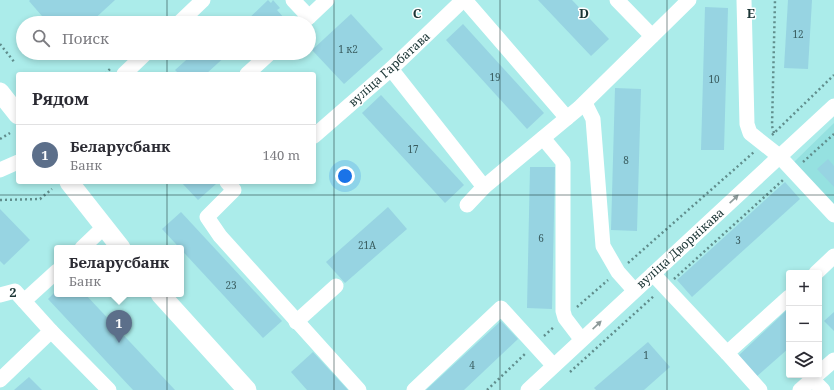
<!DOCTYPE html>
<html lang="ru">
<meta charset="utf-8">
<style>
body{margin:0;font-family:"Noto Serif",serif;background:#f7f7f7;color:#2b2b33}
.controls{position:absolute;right:12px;bottom:12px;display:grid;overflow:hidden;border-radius:4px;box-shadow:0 2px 6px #0003}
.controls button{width:36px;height:36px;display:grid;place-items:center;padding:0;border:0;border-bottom:1px solid #e1e1e2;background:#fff;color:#2b2b33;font:20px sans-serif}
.you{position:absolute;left:345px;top:176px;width:14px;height:14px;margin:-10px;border:3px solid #fff;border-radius:50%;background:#1a73e8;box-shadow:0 0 0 6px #1a73e833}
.badge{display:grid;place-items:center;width:26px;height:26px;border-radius:50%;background:#db2777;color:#fff;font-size:13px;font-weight:700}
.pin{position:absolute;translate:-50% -33px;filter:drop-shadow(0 1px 2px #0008)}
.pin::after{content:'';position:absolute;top:21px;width:14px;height:12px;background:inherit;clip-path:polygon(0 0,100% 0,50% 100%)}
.popup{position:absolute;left:54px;top:245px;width:130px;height:52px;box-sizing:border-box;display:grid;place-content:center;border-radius:4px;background:#fff;filter:drop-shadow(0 1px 3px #0005);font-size:13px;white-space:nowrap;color:#7c7c81}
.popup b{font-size:15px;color:#2b2b33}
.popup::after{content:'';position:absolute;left:50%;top:100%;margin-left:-8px;border:8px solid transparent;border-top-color:#fff}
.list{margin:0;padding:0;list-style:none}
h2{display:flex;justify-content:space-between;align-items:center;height:52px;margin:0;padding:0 16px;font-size:17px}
h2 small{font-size:13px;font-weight:400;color:#7c7c81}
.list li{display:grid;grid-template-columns:26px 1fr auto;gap:12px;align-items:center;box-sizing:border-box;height:60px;padding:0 16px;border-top:1px solid #e1e1e2}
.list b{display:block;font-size:15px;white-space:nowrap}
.list p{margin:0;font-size:13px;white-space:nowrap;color:#7c7c81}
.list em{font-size:13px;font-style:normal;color:#7c7c81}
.icon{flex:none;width:22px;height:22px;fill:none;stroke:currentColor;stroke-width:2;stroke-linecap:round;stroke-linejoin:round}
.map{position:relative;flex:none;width:834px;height:390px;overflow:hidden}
.search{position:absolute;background:#fff;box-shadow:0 2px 6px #0003;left:16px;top:16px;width:300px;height:44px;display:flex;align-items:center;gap:10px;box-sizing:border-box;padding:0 14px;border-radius:22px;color:#7c7c81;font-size:15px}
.panel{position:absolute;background:#fff;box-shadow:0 2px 6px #0003;left:16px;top:72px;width:300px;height:112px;border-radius:4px}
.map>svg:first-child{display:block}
.built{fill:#95e1e0}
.building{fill:#97d4e2}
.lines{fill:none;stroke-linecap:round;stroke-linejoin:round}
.path{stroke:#608d8c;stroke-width:2.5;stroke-dasharray:2 3;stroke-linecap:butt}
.minor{stroke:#fff;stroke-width:15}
.major{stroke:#fff;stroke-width:19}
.oneway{fill:#8d9a9a}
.grid{fill:none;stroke:#1b3535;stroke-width:1;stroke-opacity:0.55}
.labels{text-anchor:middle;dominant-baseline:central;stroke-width:3;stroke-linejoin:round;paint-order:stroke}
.number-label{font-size:10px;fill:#3a5d60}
.street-label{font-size:12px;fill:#1b3535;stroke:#fff}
.grid-label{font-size:13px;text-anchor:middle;font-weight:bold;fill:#1b3535;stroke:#fff;stroke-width:3;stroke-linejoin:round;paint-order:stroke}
</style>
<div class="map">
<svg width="834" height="390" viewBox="0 0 834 390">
<rect width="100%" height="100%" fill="#abecea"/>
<path class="built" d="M834,123v87l-42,-46z"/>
<g class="building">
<path d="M30,0h85l-25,23h-42l-19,-22z"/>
<path d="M268,0l3,3 2,-3 7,8 -3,2 8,9 -5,4h-36z"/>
<path d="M538,0h34l37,39 -18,17z"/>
<path d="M788,0h24l-4,69 -24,-1z"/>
<path d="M705,7l23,1 -4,142h-23z"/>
<path d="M351,14l32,35 -39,35 -32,-34z"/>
<path d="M463,24l81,89 -17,16 -81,-89z"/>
<path d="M194,53h35l-23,21h-32l3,-2 -2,-2z"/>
<path d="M615,88l26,1 -4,142 -26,-1z"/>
<path d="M381,95l83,90 -19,18 -83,-90z"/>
<path d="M828,159l6,7v21l-17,-18z"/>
<path d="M530,167h25l-3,142 -25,-1z"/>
<path d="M181,182h34l1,2 -18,16z"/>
<path d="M785,182l15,17 -108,98 -15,-17z"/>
<path d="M388,207l19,22 -62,54 -19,-21z"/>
<path d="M0,209l30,31 -26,25 -4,-4z"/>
<path d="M181,212l101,109 -19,17 -101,-109z"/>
<path d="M57,290v4h28l90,96h-42l-85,-91z"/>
<path d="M789,308v40l-34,30 -17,-22z"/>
<path d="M834,312v19l-10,-10z"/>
<path d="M501,321l17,18 -54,51h-38z"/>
<path d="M648,342l22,25 -26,23h-48l-2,-2z"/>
<path d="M313,352l35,38h-41l-16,-18z"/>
<path d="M29,377l13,13h-28z"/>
</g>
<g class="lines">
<g class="path">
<path d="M161,23l5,-5"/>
<path d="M0,44l15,19"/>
<path d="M105,74l6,-6"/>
<path d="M774,133l-2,-7 3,-126"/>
<path d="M772,135l62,-60"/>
<path d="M0,139l10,-6"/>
<path d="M803,162l31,-28"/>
<path d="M0,200l40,-1 12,-10"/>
<path d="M628,263l126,-111"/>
<path d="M674,279l109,-99"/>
<path d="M577,307l31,-27"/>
<path d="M544,336l11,-10"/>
<path d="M570,372l85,-77"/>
<path d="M487,390l39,-37"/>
</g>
<g class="minor">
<path d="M293,0l16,17 -7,6"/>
<path d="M465,0l102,118"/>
<path d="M617,0l35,36"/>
<path d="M744,0l3,124 3,9 29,23 55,59"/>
<path d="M309,17l18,-17"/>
<path d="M179,23l24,-23"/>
<path d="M391,69l93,118"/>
<path d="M124,74l22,-21"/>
<path d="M247,74l23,-21"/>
<path d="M585,103l8,16 10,127 15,26 16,18"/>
<path d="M314,136l77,-67 72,-69"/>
<path d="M543,138l20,24v149l2,7 16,21"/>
<path d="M0,170l18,-8"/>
<path d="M227,182l7,8 -27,27 13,19 139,154"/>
<path d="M467,205l17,-18 95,-79 110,-108"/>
<path d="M82,248l22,-21"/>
<path d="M816,273l18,-17"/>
<path d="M653,274l74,79"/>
<path d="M0,295l15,-4 9,10"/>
<path d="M296,322l40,-36"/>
<path d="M51,331l-27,-30 33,-30"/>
<path d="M819,373l15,-13"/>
<path d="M812,379l11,11"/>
<path d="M0,380l51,-49 58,59"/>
<path d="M414,390l87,-82 52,57"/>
<path d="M528,390l306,-284"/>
<path d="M760,390l-33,-37 62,-56"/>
<path d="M800,390l17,-15"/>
</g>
<g class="major">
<path d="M0,92l18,23"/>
<path d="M69,182l52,66"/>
<path d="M160,294l87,96"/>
</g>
</g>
<defs><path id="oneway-solid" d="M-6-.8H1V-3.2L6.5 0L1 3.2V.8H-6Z"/></defs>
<g class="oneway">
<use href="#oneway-solid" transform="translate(734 199) rotate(-43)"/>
<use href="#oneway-solid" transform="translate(597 325) rotate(-43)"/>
</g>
<path class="grid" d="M167,0v23M334,0v390M500,0v390M667,0v390M167,53v21M167,182v208M0,195h834"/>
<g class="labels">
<g class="number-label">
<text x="798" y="34">12</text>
<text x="348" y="49">1 к2</text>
<text x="495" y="77">19</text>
<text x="714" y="79">10</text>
<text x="413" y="149">17</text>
<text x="626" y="160">8</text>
<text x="541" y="238">6</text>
<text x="738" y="240">3</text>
<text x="367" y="245">21А</text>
<text x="231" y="285">23</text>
<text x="646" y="355">1</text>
<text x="472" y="365">4</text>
</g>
<g class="street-label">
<text transform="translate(389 69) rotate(-42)">вуліца Гарбатава</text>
<text transform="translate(680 248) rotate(-42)">вуліца Дворнікава</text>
</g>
</g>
<g class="grid-label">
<text x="417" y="18">C</text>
<text x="584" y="18">D</text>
<text x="751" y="18">E</text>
<text x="13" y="297">2</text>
</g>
</svg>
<div class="controls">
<button>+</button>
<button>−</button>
<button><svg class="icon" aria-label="layers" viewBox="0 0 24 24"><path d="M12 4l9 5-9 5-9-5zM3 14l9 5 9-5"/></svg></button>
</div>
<div class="you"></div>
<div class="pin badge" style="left:119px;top:343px;background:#5c6f8a">1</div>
<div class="popup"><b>Беларусбанк</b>Банк</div>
<div class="search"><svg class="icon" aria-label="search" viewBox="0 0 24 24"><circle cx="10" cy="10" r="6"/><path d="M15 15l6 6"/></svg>Поиск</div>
<section class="panel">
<h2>Рядом<small></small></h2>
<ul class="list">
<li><span class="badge" style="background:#5c6f8a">1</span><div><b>Беларусбанк</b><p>Банк</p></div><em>140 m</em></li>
</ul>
</section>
</div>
